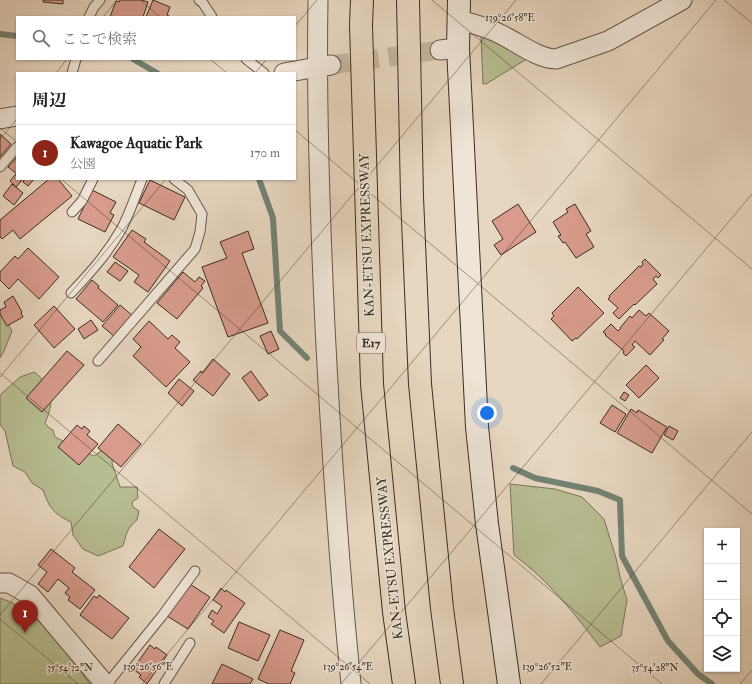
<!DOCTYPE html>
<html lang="ja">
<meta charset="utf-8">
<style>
body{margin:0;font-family:"IM FELL Double Pica","Noto Serif JP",serif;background:#f2f2f2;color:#222}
.controls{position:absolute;right:12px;bottom:12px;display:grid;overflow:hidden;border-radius:0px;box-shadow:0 1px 3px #0004}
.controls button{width:36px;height:36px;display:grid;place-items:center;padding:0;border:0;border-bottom:1px solid #e0e0e0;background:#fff;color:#222;font:20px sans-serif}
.you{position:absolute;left:487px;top:413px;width:14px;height:14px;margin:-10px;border:3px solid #fff;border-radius:50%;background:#1a73e8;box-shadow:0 0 0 6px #1a73e833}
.badge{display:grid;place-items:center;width:26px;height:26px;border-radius:50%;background:#8f2418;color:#fff;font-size:13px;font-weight:700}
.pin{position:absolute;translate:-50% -33px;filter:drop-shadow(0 1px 2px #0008)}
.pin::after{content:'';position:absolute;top:21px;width:14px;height:12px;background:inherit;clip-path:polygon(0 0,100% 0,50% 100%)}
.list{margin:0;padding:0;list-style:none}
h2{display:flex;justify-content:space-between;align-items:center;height:52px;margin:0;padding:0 16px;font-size:17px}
h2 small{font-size:13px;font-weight:400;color:#767676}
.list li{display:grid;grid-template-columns:26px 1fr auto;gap:12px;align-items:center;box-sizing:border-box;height:56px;padding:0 16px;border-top:1px solid #e0e0e0}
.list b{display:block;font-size:15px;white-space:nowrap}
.list p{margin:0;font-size:13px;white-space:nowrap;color:#767676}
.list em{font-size:13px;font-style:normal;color:#767676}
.icon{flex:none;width:22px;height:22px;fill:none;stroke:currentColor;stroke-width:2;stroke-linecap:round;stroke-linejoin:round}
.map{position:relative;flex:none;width:752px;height:684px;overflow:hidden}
.search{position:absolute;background:#fff;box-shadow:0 1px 3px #0004;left:16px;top:16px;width:280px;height:44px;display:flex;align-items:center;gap:10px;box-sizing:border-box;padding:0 14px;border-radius:0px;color:#767676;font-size:15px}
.panel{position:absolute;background:#fff;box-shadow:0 1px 3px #0004;left:16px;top:72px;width:280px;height:108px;border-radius:0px}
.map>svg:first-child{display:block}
.green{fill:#b7bd91;stroke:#7a7559}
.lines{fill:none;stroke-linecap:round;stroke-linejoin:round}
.stream{stroke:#738274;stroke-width:6}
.building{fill:#d89b8d;stroke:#3c2d21}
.street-tunnel{stroke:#c5b4a0;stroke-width:19;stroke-dasharray:19 10;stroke-linecap:butt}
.lane-casing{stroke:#675749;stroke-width:11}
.street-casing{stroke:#675749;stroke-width:21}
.secondary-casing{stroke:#3c2d21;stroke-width:24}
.highway-casing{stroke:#3c2d21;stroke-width:24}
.lane{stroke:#efe4d6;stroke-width:9}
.street{stroke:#efe4d6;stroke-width:19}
.secondary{stroke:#efe4d6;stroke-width:22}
.highway{stroke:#e7d6c0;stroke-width:22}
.ticks{fill:none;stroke:#3c2d21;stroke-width:1;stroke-opacity:0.45}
.labels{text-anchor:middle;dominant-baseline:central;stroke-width:3;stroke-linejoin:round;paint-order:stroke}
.shield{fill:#efe4d6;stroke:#726457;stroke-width:1}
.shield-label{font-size:12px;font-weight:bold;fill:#3c2d21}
.street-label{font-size:13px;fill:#3c2d21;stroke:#efe4d6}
.ticks-label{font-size:10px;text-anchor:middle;fill:#3c2d21;stroke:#efe4d6;stroke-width:3;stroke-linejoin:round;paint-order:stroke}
</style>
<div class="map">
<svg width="752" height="684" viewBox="0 0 752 684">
<rect width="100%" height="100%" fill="#e7d6c0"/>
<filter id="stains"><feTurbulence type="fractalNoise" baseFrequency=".005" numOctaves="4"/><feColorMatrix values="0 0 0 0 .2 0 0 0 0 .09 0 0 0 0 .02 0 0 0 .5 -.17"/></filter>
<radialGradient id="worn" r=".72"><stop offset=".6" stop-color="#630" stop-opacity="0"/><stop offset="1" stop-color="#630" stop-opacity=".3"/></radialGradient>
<g class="green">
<path d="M481,36l49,21 -44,27h-3z"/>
<path d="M0,310l12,21 -8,20 -4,7z"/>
<path d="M34,372c21,15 20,30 11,51l3,4 5,3 2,7 6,3 9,6 24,10 13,-9 6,6 -1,10 8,24h17l1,11 -6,4 1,5 6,4 -2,9c-11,9 -10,13 -14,26l-25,10 -15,-7 -10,-14 -2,-13c-17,-8 -22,-14 -28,-32l-11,-7 -7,-11 -12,-6 -8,-35 -5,-6v-30l20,-18z"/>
<path d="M510,484l45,5 27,8 22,22 12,39 4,19 7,23 -6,36 -21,11c-26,-34 -52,-67 -86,-92z"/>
<path d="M0,598c41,13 65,54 90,86h-90z"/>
</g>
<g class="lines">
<g class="stream">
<path d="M0,34l17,2"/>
<path d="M133,59l24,14"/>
<path d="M259,179l14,39 7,113 27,27"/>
<path d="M513,468l22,10 63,13 22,9 2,56 46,85 30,33 14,10"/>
</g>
</g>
<g class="building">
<path d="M43,0h20v4l-20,-2z"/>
<path d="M120,0h21l7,2 -5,15h-33l6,-16 3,1z"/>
<path d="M153,0l17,7 -3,8 4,2h-25z"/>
<path d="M0,134l11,10 -11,13z"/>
<path d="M17,157v17l-9,-7z"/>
<path d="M16,174l1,5 5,1 -6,7 -6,-6z"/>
<path d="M23,179h11l-6,7 -5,-4 1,-2z"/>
<path d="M49,179h9l14,17 -52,43 -7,-9 -11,9 -2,-2v-17z"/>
<path d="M150,180l35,17 -11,23 -35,-17z"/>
<path d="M12,184l11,9 -9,12 -11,-9z"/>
<path d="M92,190l24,12 -6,11 4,2 -9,17 -27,-13z"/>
<path d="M518,204l18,28 -35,23 -7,-10 9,-6 -11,-18z"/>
<path d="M575,204l16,27 -5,3 8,13 -18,11 -11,-16 -2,1 -5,-7 3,-1 -8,-13 15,-10 -2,-3z"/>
<path d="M132,230l14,9 -2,3 26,19 -22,31 -14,-10 5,-7 -26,-18z"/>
<path d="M248,231l6,18 -12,4 26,70 -40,14 -26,-70 25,-9 -7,-16z"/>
<path d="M28,248l31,29 -20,22 -21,-20 -9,10 -9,-9v-8l15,-16 3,3z"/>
<path d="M645,259l16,16 -3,3 -2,-2 -3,3 4,5 -22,21 -1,-1 -15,15 -6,-6 5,-5 -10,-9 2,-2 -1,-1 30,-30 2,1 2,-3 -1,-2z"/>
<path d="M115,262l13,9 -8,10 -13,-9z"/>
<path d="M183,272l12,10 4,-5 6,4 -4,5 2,2 -26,31 -20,-16z"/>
<path d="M92,280l7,6 -1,2 20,17 -15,17 -27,-23z"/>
<path d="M578,287l26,26 -27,26 -1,-1 -4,3 -21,-22 3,-3 -2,-3z"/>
<path d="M13,296l9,16 -1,1 2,4 -16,9 -7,-12v-4l6,-3 -2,-5z"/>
<path d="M120,305l13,11 -18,21 -13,-11z"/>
<path d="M54,306l21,23 -21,19 -20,-23z"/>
<path d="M639,310l7,6 3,-3 20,18 -7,8 2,1 -14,15 -15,-14 -3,4 3,2 -9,9 -3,-3 1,-2 -19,-16 1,-1 -3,-2 8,-8 7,7 3,-3h-1l10,-12 2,2z"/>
<path d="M91,320l7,10 -14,9 -6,-10z"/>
<path d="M149,321l19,18 4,-4 8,7 -5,6 15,14 -24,25 -33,-31 8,-9 -8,-8z"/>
<path d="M271,331l8,18 -11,5 -8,-18z"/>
<path d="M67,351l17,14 -42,47 -16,-14z"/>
<path d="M213,359l17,15 -17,22 -20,-16 8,-9 1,2z"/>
<path d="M646,365l13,13 -20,20 -13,-13z"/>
<path d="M251,371l17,24 -9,6 -17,-23z"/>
<path d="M179,379l15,12 -12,15 -14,-13z"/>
<path d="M624,392l5,3 -4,6 -5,-3z"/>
<path d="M612,405l14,9 -11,18 -15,-9z"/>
<path d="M631,409l6,4 1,-3 29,17 -15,26 -35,-20z"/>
<path d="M118,424l23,20 -20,23 -23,-19z"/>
<path d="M77,425l5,4 2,-3 6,5 -3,4 11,9 -19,21 -21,-18z"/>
<path d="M669,426l9,5 -5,9 -9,-5z"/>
<path d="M159,529l26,20 -31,39 -25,-21z"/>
<path d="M51,549l24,19 -3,4 23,18 -15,19 -12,-9 2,-3 -5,-4 4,-5 -11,-9 -10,13 -10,-8 9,-12 -9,-7z"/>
<path d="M188,583l22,14 -22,32 -21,-13z"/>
<path d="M221,588l4,4 1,-2 19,13 -21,30 -13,-9 3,-3 -6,-4 4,-7 5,4 5,-8 -9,-6z"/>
<path d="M99,595l30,23 -17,21 -32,-24 14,-19 3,2z"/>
<path d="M239,622l31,13 -12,26 -30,-13z"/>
<path d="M280,630l24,10 -13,31 4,2 -5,11h-21l-11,-5z"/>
<path d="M150,645l5,4 1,-2 11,8 -20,29 -8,-7 2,-2 -8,-6z"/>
<path d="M222,664l31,15 -3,5h-38z"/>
</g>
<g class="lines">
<path class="street-tunnel" d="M331,65l109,-15"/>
<g class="lane-casing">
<g id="lane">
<path d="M199,0l4,3 9,14"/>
<path d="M89,17l5,-10 6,-7"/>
<path d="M246,59l18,14"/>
<path d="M72,73l4,-14"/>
<path d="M0,167l17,-20"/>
<path d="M72,212l10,-11 11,-22"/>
<path d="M71,293c20,-21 37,-40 51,-65 8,-16 14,-33 20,-49"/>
<path d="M98,361l97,-112 5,-17 2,-18 -14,-24 -14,-11"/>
<path d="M107,684l55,-68 33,-45"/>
<path d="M164,684l26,-41"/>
</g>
</g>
<g class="street-casing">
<g id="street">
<path d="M318,0c-2,109 2,218 7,327 6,119 14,238 26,357"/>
<path d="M459,20c14,4 28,7 41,14 17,8 38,25 56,25l52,-18 74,-41"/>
<path d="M440,50l18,-2"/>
<path d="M284,73l33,-6 14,-2"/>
<path d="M0,119l17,-3"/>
<path d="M0,583h9l21,12 75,89"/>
</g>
</g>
<g class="secondary-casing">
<path id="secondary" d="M459,0l-1,48 19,379 10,97 22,160"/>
</g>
<g class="highway-casing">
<g id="highway">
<path d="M362,0l-1,25 11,359 22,228 10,72"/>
<path d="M408,0l4,197 8,187 22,224 10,76"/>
</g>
</g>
<use href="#lane" class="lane"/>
<use href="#street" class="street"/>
<use href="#secondary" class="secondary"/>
<use href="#highway" class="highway"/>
</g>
<path class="ticks" d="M140,0l20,17M432,0l320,269M724,0l28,23M103,17l14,-17M295,26l22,-26M210,59l17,14M56,73l11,-14M255,73l12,-14M0,128l17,14M295,130l457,384M0,139l17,-20M61,179l601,505M0,373l370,311M0,377l166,-198M0,615l516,-615M0,619l78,65M142,684l574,-684M341,684l411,-490M541,684l211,-252M740,684l12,-14"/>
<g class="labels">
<rect class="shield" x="357" y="333" width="28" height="20" rx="3"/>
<g class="shield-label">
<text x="371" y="343">E17</text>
</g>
<g class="street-label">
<text transform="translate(367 235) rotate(-92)">KAN-ETSU EXPRESSWAY</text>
<text transform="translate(390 558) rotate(-96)">KAN-ETSU EXPRESSWAY</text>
</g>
</g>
<g class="ticks-label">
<text x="510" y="21">139°26'58"E</text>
<text x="148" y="670">139°26'56"E</text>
<text x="348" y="670">139°26'54"E</text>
<text x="547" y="670">139°26'52"E</text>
<text x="70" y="671">35°54'32"N</text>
<text x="655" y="671">35°54'28"N</text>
</g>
<rect width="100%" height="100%" filter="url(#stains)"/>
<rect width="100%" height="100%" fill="url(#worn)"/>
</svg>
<div class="controls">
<button>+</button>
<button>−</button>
<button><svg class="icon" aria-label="locate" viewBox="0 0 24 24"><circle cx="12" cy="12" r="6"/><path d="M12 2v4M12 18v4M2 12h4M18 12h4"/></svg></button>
<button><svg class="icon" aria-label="layers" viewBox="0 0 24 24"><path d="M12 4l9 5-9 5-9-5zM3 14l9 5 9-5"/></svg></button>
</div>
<div class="you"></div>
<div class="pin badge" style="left:25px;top:633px">1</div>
<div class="search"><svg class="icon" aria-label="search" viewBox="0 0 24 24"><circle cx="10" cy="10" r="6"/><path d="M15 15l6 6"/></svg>ここで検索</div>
<section class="panel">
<h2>周辺<small></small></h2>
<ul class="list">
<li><span class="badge">1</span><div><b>Kawagoe Aquatic Park</b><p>公園</p></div><em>170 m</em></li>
</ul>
</section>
</div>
